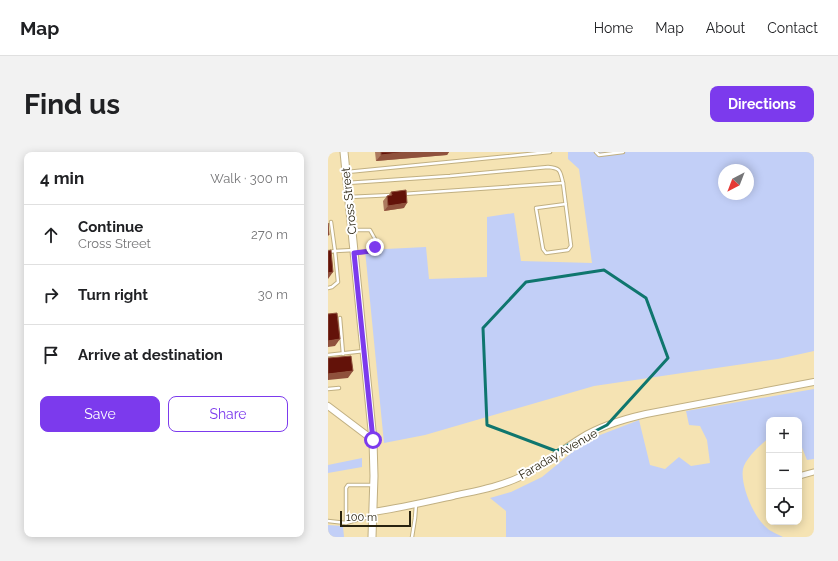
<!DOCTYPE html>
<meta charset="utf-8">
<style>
body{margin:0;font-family:Raleway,sans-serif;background:#f2f2f2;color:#202124}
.controls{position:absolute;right:12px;bottom:12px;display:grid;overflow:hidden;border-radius:8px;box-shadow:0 2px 10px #0003}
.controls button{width:36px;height:36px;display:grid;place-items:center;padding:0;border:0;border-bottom:1px solid #e0e0e0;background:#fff;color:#202124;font:20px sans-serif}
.compass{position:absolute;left:390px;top:12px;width:36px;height:36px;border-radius:50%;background:#fff;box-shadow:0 2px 10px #0003;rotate:222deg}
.scale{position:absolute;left:12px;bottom:10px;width:71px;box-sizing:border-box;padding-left:4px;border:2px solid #28220f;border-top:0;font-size:11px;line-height:14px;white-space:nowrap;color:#28220f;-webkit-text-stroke:3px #fff;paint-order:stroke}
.stop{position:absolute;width:12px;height:12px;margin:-9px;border:3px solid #7c3aed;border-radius:50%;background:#fff}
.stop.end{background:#7c3aed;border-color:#fff;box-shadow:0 1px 4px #0008}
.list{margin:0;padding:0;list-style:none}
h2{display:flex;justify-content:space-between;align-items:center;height:52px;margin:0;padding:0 16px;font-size:17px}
h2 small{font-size:13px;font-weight:400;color:#757577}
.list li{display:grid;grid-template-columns:26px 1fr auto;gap:12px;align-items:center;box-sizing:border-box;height:60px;padding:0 16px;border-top:1px solid #e0e0e0}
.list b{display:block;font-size:15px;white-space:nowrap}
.list p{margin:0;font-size:13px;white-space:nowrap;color:#757577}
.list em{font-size:13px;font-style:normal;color:#757577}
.actions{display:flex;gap:8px;padding:12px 16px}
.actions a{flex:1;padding:9px 0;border:1px solid #7c3aed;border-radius:8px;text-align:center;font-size:14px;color:#7c3aed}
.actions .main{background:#7c3aed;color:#fff}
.icon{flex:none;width:22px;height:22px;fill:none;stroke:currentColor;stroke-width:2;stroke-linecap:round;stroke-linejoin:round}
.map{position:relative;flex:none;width:486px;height:385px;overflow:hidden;border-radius:8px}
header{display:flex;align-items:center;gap:24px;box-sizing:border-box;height:56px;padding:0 20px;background:#fff;border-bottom:1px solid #e0e0e0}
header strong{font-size:19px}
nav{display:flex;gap:22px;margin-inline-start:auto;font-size:14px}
.intro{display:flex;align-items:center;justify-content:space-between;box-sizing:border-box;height:96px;padding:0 24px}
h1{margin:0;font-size:28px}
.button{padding:10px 18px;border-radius:8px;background:#7c3aed;color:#fff;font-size:14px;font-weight:700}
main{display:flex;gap:24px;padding:0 24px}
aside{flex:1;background:#fff;border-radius:8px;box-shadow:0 2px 10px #0003}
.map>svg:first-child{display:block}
.green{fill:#c2cff7;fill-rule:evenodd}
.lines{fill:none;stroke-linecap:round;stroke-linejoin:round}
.service-casing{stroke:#c1b082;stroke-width:4.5}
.minor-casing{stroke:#c1b082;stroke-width:7}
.tertiary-casing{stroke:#c1b082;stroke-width:8}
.secondary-casing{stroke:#c1b082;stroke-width:9}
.service{stroke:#fff;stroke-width:2.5}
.minor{stroke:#fff;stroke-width:5}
.tertiary{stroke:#fff;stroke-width:6}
.secondary{stroke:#fff;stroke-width:7}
.wall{fill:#ac7a5e}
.shaded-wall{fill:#8f513c}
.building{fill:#631209;stroke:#8f513c}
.route{stroke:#7c3aed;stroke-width:5}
.marked{fill:none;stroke:#0f766e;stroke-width:3;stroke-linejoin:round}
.labels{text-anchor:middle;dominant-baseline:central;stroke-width:4;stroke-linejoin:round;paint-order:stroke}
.street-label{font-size:12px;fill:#28220f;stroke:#fff}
</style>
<header>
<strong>Map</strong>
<nav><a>Home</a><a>Map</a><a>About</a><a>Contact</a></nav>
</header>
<div class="intro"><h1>Find us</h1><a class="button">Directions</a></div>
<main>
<aside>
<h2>4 min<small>Walk · 300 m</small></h2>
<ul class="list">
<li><svg class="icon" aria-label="ahead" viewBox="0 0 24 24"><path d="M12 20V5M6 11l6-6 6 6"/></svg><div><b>Continue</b><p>Cross Street</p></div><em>270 m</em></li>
<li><svg class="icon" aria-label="right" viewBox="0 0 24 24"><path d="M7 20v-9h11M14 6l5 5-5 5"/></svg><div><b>Turn right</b></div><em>30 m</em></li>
<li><svg class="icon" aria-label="arrive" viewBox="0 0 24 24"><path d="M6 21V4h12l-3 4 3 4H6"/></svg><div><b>Arrive at destination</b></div></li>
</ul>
<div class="actions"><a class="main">Save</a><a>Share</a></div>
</aside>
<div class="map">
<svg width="486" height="385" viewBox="0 0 486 385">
<rect width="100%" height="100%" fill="#f5e3b3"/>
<g class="green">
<path d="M240,0h246v199l-36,8 -184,27 -169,49 -41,8 -19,-193 61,-3 3,32 58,-2v-60l27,-4 7,48 71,2 -13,-94 -11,-10zM396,18h24v24h-24z"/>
<path d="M486,237v70l-7,1 -8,-20v-20h-30v18c-8,6 -24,21 -26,31 -3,16 11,49 24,59 4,4 11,6 16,9h-277v-26l-16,-13 21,-6 31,-15 45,-37 52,-20 11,45 15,4 14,-12 12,9 19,-3 -3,-23 -7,-14 -11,-1 -3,-14z"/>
<path d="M34,306v9l-34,6v-8z"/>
<path d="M0,373l15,1 1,11h-16z"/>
</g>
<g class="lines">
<g class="service-casing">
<g id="service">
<path d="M268,0l3,3 24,-3"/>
<path d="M19,20l203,-20"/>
<path d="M19,31l103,-7 98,-9c13,1 12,4 15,16l-160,11"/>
<path d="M235,31l8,63 -3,4 -22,3 -3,-4 -7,-41 30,-4"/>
<path d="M21,45l43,-2"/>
<path d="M3,70l4,29 19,-1"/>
<path d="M25,78h17l5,9v8l-4,4 -16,2"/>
<path d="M0,100l7,-1 3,31 -6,5 -4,1"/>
<path d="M12,166l3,36"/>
<path d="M0,203l36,-4"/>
<path d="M0,237l11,-1"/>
<path d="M44,366h-9l-17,5v-35l2,-3h26"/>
<path d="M0,369l18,2"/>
<path d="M84,385l3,-19 1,-13"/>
</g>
</g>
<g class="minor-casing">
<path id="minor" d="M471,324l15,-4"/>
</g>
<g class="tertiary-casing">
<g id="tertiary">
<path d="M0,254l45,34"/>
<path d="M45,360c27,-4 53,-10 80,-16 22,-5 46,-9 67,-19 22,-11 40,-26 61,-39 19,-12 43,-19 65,-24l168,-32"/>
</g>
</g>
<g class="secondary-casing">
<path id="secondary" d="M16,0l29,288 1,36 -2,61"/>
</g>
<use href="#service" class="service"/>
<use href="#minor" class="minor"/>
<use href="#tertiary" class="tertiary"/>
<use href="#secondary" class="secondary"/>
</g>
<g class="wall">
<path d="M47,0h74l-2,3 -71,6z"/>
<path d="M63,40l13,16 -20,3 -1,-10 4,-5h1z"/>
</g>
<g class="shaded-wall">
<path d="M79,0h42l-2,3 -71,6 5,-6z"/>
<path d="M79,51l-3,5 -20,3 4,-5z"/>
<path d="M5,120l-5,7v-6z"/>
<path d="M12,187l-5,7 -7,1v-6z"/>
<path d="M25,219l-5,7 -20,2v-6z"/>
</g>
<g class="building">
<path d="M53,0h26l-26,3z"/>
<path d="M78,38l1,13 -19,3 -1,-10 5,-1 -1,-3z"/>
<path d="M0,71l1,12h-1z"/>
<path d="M3,98l2,22 -5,1v-22z"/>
<path d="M9,161l3,26 -12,2v-27z"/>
<path d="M23,204l2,15 -25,3v-16z"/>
</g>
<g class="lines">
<path class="route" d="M45,288l-19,-187 17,-2 4,-4"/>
</g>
<path class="marked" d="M276,118l42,28 22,60 -61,67 -51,26 -69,-26 -4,-97 43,-46z"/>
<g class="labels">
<g class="street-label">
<text transform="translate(21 49) rotate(-96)">Cross Street</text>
<text transform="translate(230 302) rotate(-30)">Faraday Avenue</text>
</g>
</g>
</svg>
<div class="controls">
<button>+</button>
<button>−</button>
<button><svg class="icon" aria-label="locate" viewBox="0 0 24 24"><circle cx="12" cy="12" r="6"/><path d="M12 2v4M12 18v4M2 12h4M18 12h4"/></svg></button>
</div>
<svg class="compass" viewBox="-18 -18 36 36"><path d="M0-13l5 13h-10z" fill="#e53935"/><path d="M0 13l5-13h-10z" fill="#757577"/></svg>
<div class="scale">100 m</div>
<div class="stop" style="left:45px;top:288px"></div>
<div class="stop end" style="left:47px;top:95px"></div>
</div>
</main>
